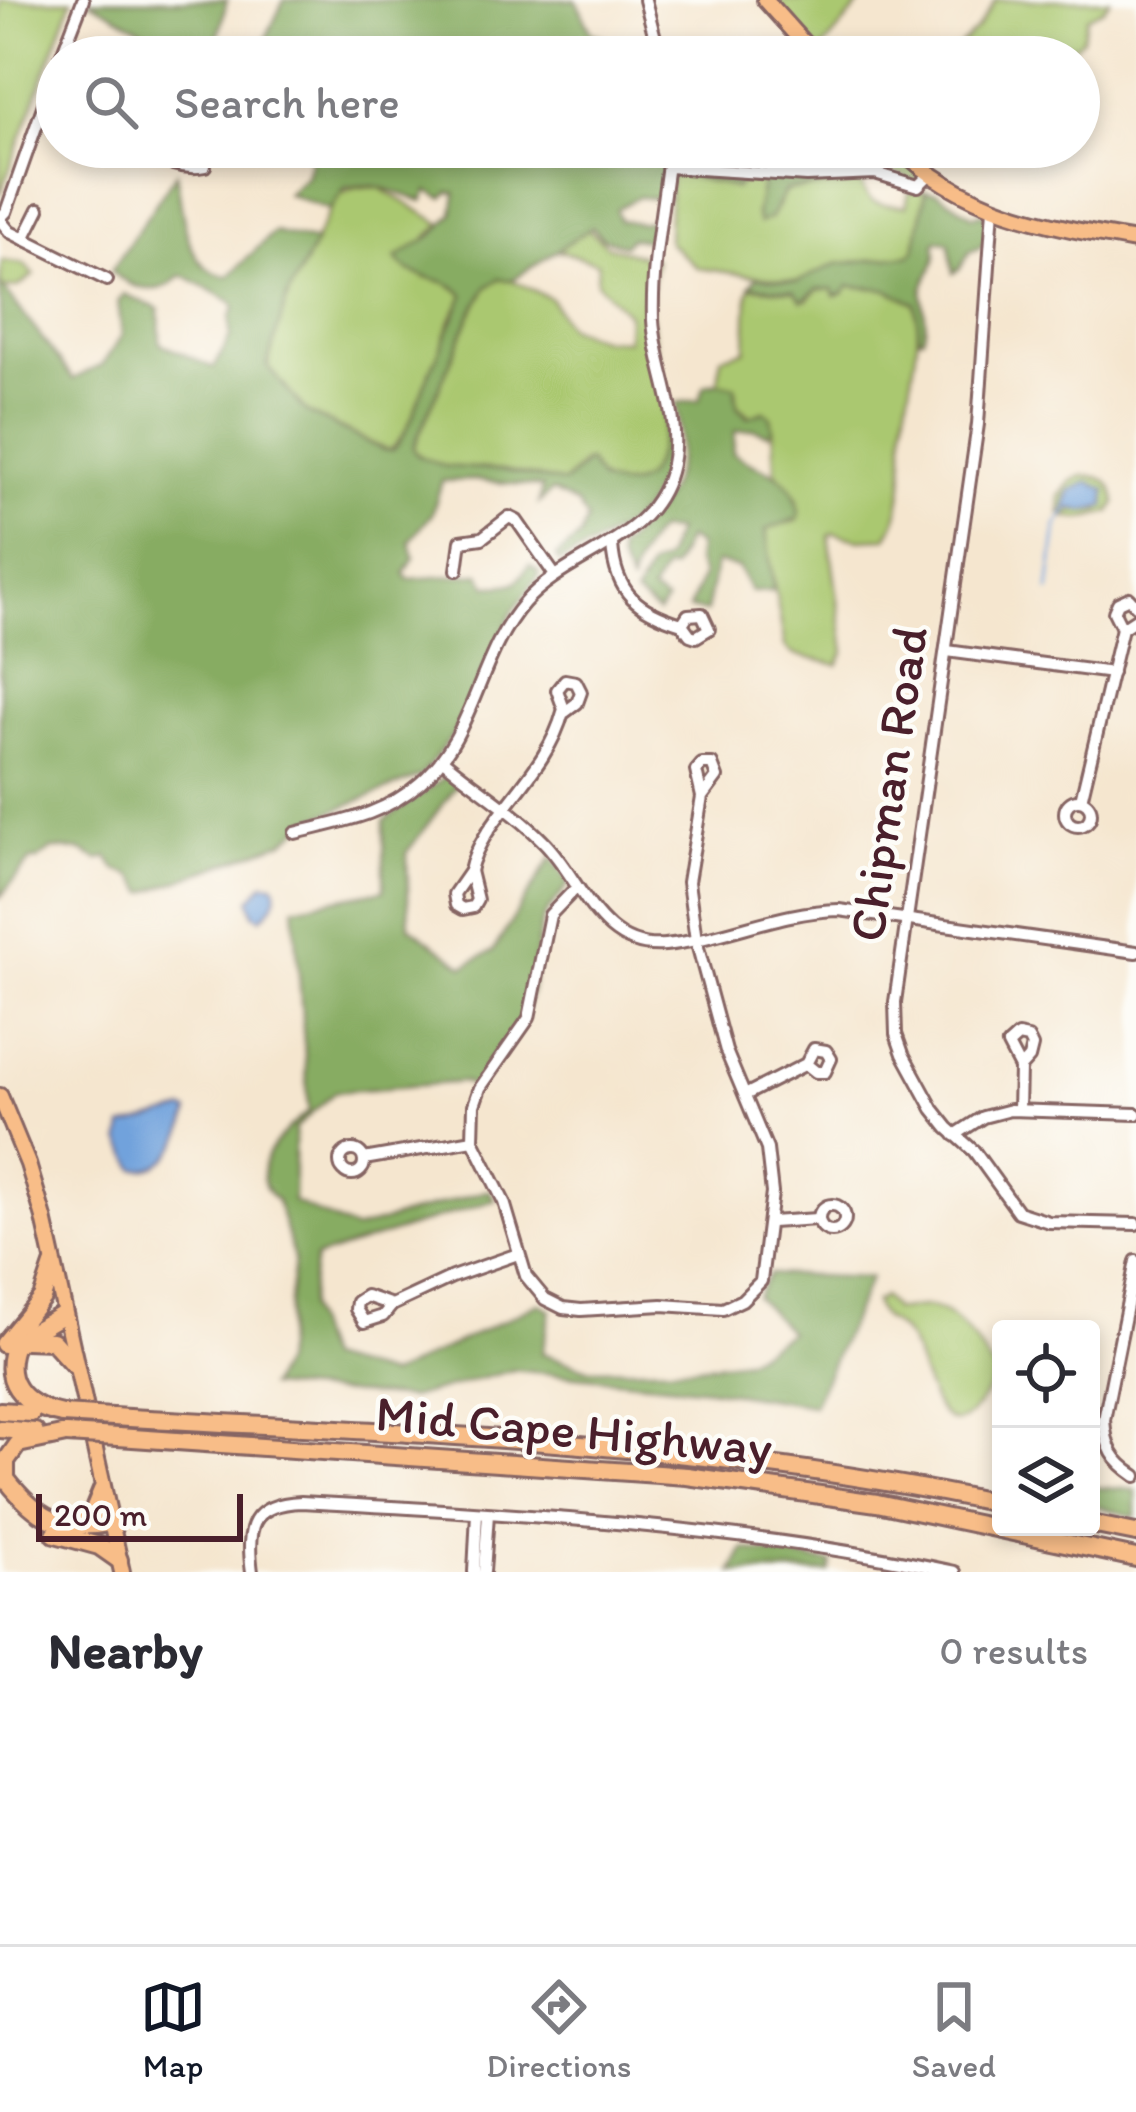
<!DOCTYPE html>
<style>
body{margin:0;font-family:Itim,sans-serif;background:#f7f7f7;color:#2b2b33}
.controls{position:absolute;right:36px;bottom:36px;display:grid;overflow:hidden;border-radius:12px;box-shadow:0 6px 18px #0003}
.controls button{width:108px;height:108px;display:grid;place-items:center;padding:0;border:0;border-bottom:3px solid #e1e1e2;background:#fff;color:#2b2b33;font:60px sans-serif}
.scale{position:absolute;left:36px;bottom:30px;width:207px;box-sizing:border-box;padding-left:12px;border:6px solid #4a1f2b;border-top:0;font-size:33px;line-height:42px;white-space:nowrap;color:#4a1f2b;-webkit-text-stroke:9px #fdfcf7;paint-order:stroke}
.list{margin:0;padding:0;list-style:none}
h2{display:flex;justify-content:space-between;align-items:center;height:156px;margin:0;padding:0 48px;font-size:51px}
h2 small{font-size:39px;font-weight:400;color:#7c7c81}
.icon{flex:none;width:66px;height:66px;fill:none;stroke:currentColor;stroke-width:2;stroke-linecap:round;stroke-linejoin:round}
.map{position:relative;flex:none;width:1136px;height:1572px;overflow:hidden}
.search{position:absolute;background:#fff;box-shadow:0 6px 18px #0003;left:36px;right:36px;top:36px;height:132px;display:flex;align-items:center;gap:30px;box-sizing:border-box;padding:0 42px;border-radius:66px;color:#7c7c81;font-size:45px}
.sheet{height:372px;background:#fff}
nav{display:flex;justify-content:space-around;align-items:center;box-sizing:border-box;height:168px;border-top:3px solid #e1e1e2;background:#fff;font-size:33px;color:#7c7c81}
nav a{display:grid;justify-items:center;gap:6px}
nav .on{color:#111827}
.map>svg:first-child{display:block}
.green{fill:#aac86f;stroke:#7a744d;stroke-width:3}
.forest{fill:#87ac62;stroke:#686646;stroke-width:3}
.water{fill:#71a2dc;stroke:#5e6084;stroke-width:3}
.lines{fill:none;stroke-linecap:round;stroke-linejoin:round}
.stream{stroke:#71a2dc;stroke-width:3}
.minor-casing{stroke:#866564;stroke-width:16}
.major-casing{stroke:#866564;stroke-width:20}
.highway-casing{stroke:#866564;stroke-width:22}
.minor{stroke:#fff;stroke-width:10}
.major{stroke:#f8bd88;stroke-width:14}
.highway{stroke:#f8bd88;stroke-width:16}
.highway-bridge-casing{stroke:#866564;stroke-width:22;stroke-linecap:butt}
.highway-bridge{stroke:#f8bd88;stroke-width:16}
.labels{text-anchor:middle;dominant-baseline:central;stroke-width:9;stroke-linejoin:round;paint-order:stroke}
.street-label{font-size:51px;fill:#4a1f2b;stroke:#fdfcf7}
</style>
<div class="map">
<svg width="1136" height="1572" viewBox="0 0 1136 1572">
<rect width="100%" height="100%" fill="#fdfcf7"/>
<filter id="ink" filterUnits="userSpaceOnUse"><feTurbulence type="fractalNoise" baseFrequency=".00833" numOctaves="2"/><feDisplacementMap in="SourceGraphic" scale="24" xChannelSelector="R" yChannelSelector="G"/><feConvolveMatrix kernelMatrix="1 2 1 2 8 2 1 2 1" color-interpolation-filters="sRGB"/></filter>
<filter id="wash" filterUnits="userSpaceOnUse"><feTurbulence type="fractalNoise" baseFrequency=".004" numOctaves="4" result="noise"/><feDisplacementMap in="SourceGraphic" scale="48" xChannelSelector="R" yChannelSelector="G"/><feGaussianBlur stdDeviation="2.7" result="paint"/><feColorMatrix in="noise" values="0 0 0 0 0 0 0 0 0 0 0 0 0 0 0 0 0 1.4 0 .05"/><feComposite in="paint" operator="in"/></filter>
<g filter="url(#wash)">
<rect width="100%" height="100%" fill="#f5e6cf"/>
<g class="green">
<path d="M0,0h72l-72,195z"/>
<path d="M774,0h90l-44,52z"/>
<path d="M996,0h114l-7,9 -16,8 -5,22 -7,7 -15,-2 -8,13h-94v-9l20,-20z"/>
<path d="M826,147h29l16,22 -44,3z"/>
<path d="M862,147h31l30,28 -7,7 -39,-18z"/>
<path d="M675,172l60,16 11,-9h17l-7,36 14,4 16,-29 75,-8c7,27 21,21 45,24l3,-15h17l-11,59 -5,5 -113,27 -99,-14 -30,-26 2,-64z"/>
<path d="M378,187l64,37 -15,13 -1,41 12,-1 27,18c-5,9 -11,17 -14,25 -10,26 -40,120 -63,131l-83,-40 -38,-45 21,-71 42,-85 10,-15 15,-7z"/>
<path d="M588,229l19,17 48,13c-2,18 -6,38 -4,57 4,40 43,174 -34,169 -16,-1 -21,-8 -27,-22l-6,-1 -20,21c-19,-4 -39,-9 -58,-12 -31,-5 -72,4 -93,-22l57,-133 17,-29 12,-8 13,1 39,19 16,28 36,12 24,1 1,-26 -31,-32 1,-19 -46,-15z"/>
<path d="M2,261l22,3 10,11 -16,12 -15,1 -3,-4z"/>
<path d="M849,286l37,3 29,14c9,30 -6,83 -10,114 -3,22 1,46 -2,68 -2,15 -7,43 -17,53l-27,1 -26,-6 -4,3 16,115 -7,14 -46,-11 -7,-7 -20,-113 5,-8 27,-5 1,-21 -23,-29 -2,-41 -36,-24 -1,-16 -18,-8 3,-25 25,-7 2,-57 3,-6 43,4 13,9 11,-11 12,-1 8,8z"/>
<path d="M1082,476c20,-1 32,5 34,27l-6,9 -28,7 -17,-2 5,-6 31,-2 -34,-12 -1,11 -5,5 -1,-17 12,-15z"/>
<path d="M883,1297l11,13c11,1 19,-3 29,-3 35,0 56,42 72,65 -4,14 -13,30 -24,41 -33,35 -50,-50 -61,-70 -10,-20 -31,-20 -36,-41z"/>
</g>
<g class="forest">
<path d="M88,0h139l-11,47 5,6 11,-6 1,10h-84l-3,-25z"/>
<path d="M284,0h292l16,33 13,5 -4,19h-344z"/>
<path d="M303,147h364l-7,52 -22,-2 -22,12 3,11 21,3 15,-3 -3,21 -22,-3 -6,7 -22,-7 -10,-11 -80,53 -13,-1 -12,8 -17,29 -57,132 4,7 27,11 58,4 62,13 24,-22 13,20c58,21 54,-33 67,-65l3,4 -3,49c-14,11 -14,29 -26,42 -15,18 -62,42 -83,51l-3,-5 24,-20 7,-17 -9,-15 -26,-14 -13,12 3,-16 -65,-7 -35,1 -10,33 -22,27 4,17 -9,15 3,6 72,-5 8,12c26,-2 26,3 41,-21l9,6 1,5 -26,35 -59,123 -33,42 -113,45 -23,20 -139,52 -13,-17 -17,-6 -8,-13 -10,3 -19,-10 -27,-1 -14,11h-7l-31,37v-614l73,96 29,-14 20,-30 -4,-33 6,-8 35,15 1,34 54,25 16,-31v-20l5,-9 -3,-6 -47,-26h-5c-20,22 -47,14 -69,-5l65,-98c7,35 7,100 53,103l45,-44 42,10 -28,53 -21,71 38,45 78,39h10c17,-20 23,-45 33,-69 12,-29 26,-57 38,-86 -19,-22 -54,-12 -68,-37l38,-24 19,-20 3,-21 -7,-1 -6,6 -15,-7 -5,10c-32,-8 -44,-21 -78,-13l-15,22 -43,-16 19,-18 5,-18z"/>
<path d="M676,172l188,6 -3,4 -75,8 -16,28 -11,5 -3,-8 7,-36h-17l-11,9z"/>
<path d="M926,191l11,1 36,24 11,-3 6,7c-3,16 -2,28 -20,31l-11,19 -6,3 -4,-30 -11,-3 -3,4c5,22 -8,26 -12,45 -3,16 7,30 0,48l-4,1 -4,-35 -29,-14 -37,-3 -5,7 -9,3 -2,-7h-15l-16,12 -8,-10 -44,-5 7,-9 40,5 39,-18 74,-9 5,-5z"/>
<path d="M718,382l17,4 2,20 11,11 16,-6 7,5 2,14 -4,4 -15,-5 -19,2 -2,22c28,20 65,16 66,65l-33,12 8,61 -23,1 -13,-24 -22,-6 -10,50 -17,-3 13,-33 -6,-15 2,-15 -11,-8 -15,31 -8,1 -13,21 15,11 -8,11 -23,-18 14,-27 16,-8 11,-29 -18,-1c-12,12 -27,38 -27,55l-12,-25 -1,-11c49,-41 71,-81 58,-146l23,-3 6,-15z"/>
<path d="M449,774l11,7 -53,71 2,74 55,40 29,-15 59,-94 17,26c-7,14 -21,23 -27,39 -9,30 -5,65 -19,94 -13,28 -36,38 -48,72l-12,-6 -128,10 -40,37 -2,72 61,29 135,-40 6,10 -180,58 -7,50 17,51 64,17 150,-73 12,7 -9,43 46,16 103,-2 55,-7 43,-28 -33,-35 13,-23 101,4 -57,127 -105,-16 -195,-19 -103,28 -142,-11 14,-24 12,-104 -17,-58c-37,-32 6,-69 32,-90l-15,-204 90,-17v-69z"/>
<path d="M1091,1487l45,3v27l-45,-12z"/>
<path d="M744,1549l88,14 -2,9h-98z"/>
</g>
<g class="water">
<path d="M1089,482l17,8 -1,16 -20,5 -19,-3 4,-17z"/>
<path d="M264,883l10,1c8,13 -5,27 -13,34l-7,-4 -4,-15z"/>
<path d="M185,1110l4,2c-6,28 -20,59 -53,57l-15,-28 2,-14z"/>
</g>
<g class="lines">
<path class="stream" d="M1049,591l8,-66 11,-16"/>
</g>
</g>
<g filter="url(#ink)">
<g class="lines">
<g class="minor-casing">
<g id="minor">
<path d="M645,0l15,57"/>
<path d="M61,57l22,-57"/>
<path d="M129,147l23,7"/>
<path d="M146,147c15,16 38,23 59,19"/>
<path d="M668,167l138,9 69,-3 43,13 13,-13"/>
<path d="M993,208l-15,216 -83,578 1,32 7,20 30,55 15,19 26,23 44,61 31,10 87,2"/>
<path d="M0,218l6,-6 51,-145"/>
<path d="M0,220l10,12 97,48"/>
<path d="M24,239l15,-30"/>
<path d="M612,544c3,50 27,67 70,80l6,-9 14,-1 7,15 -13,8 -6,-2 -8,-11"/>
<path d="M457,570l4,-29 21,-3 27,-21 8,4 37,53"/>
<path d="M1136,606l-7,-8 -11,5 -4,9 8,16 14,-9"/>
<path d="M947,651l165,22"/>
<path d="M565,680l11,2 5,10 -4,11 -12,9 -8,-22z"/>
<path d="M443,760c33,28 70,50 101,82 38,38 55,109 121,103 59,-6 115,-34 174,-35l297,42"/>
<circle cx="1078" cy="813" r="13"/>
<path d="M1081,800l41,-172"/>
<path d="M295,833c48,-12 87,-17 125,-50 56,-48 57,-126 104,-180 45,-51 126,-59 146,-131 15,-52 -14,-100 -17,-152 -2,-57 11,-117 17,-173"/>
<path d="M470,871c11,-52 77,-97 93,-159"/>
<path d="M470,871l7,29 -4,7 -10,2 -7,-4 -2,-11z"/>
<path d="M577,887l-27,28 -21,103 -49,70 -6,17 -1,35 31,62 22,74 19,23 18,9 18,2 81,-5 61,4 19,-9 19,-19 11,-88 -5,-44 -41,-98 -30,-111 -8,-58 14,-85 -6,-26 6,-7h10l5,13 -15,20"/>
<path d="M745,1095l61,-31 8,-15 12,2 5,8 -6,13h-9l-10,-8"/>
<path d="M1019,1110l1,-42 -12,-23 10,-9 10,2 4,8 -3,12 -9,10"/>
<path d="M955,1135l28,-18 27,-7 126,4"/>
<circle cx="352" cy="1162" r="12"/>
<path d="M364,1159l109,-19"/>
<circle cx="832" cy="1218" r="13"/>
<path d="M771,1222l46,-3"/>
<path d="M1136,1261l-32,159c2,28 9,41 32,56"/>
<path d="M366,1296l26,9 -9,11 -19,6 -8,-13 1,-7z"/>
<path d="M392,1305l60,-28 66,-23"/>
<path d="M252,1572c-6,-45 -1,-68 49,-70 220,12 439,24 654,70"/>
<path d="M474,1572l3,-59"/>
<path d="M484,1572l4,-58"/>
</g>
</g>
<g class="major-casing">
<g id="major">
<path d="M765,0l51,57"/>
<path d="M899,147c64,65 151,79 237,94"/>
<path d="M0,1096l28,68 16,54 78,354"/>
</g>
</g>
<g class="highway-casing">
<g id="highway">
<path d="M25,1340l27,1 22,24"/>
<path d="M4,1344l38,-46 11,-33"/>
<path d="M0,1411l31,2"/>
<path d="M62,1414c-31,-6 -62,-26 -48,-67 13,-15 33,-22 49,-33"/>
<path d="M113,1417c297,17 596,24 888,87"/>
<path d="M0,1429l35,3"/>
<path d="M66,1434l-48,10 -12,17v18c31,40 55,53 104,44"/>
<path d="M118,1437l569,39 190,27 259,55"/>
<path d="M73,1523l20,-11 9,-22"/>
<path d="M1091,1524l45,9"/>
<path d="M55,1534l44,12 20,14"/>
</g>
</g>
<use href="#minor" class="minor"/>
<use href="#major" class="major"/>
<use href="#highway" class="highway"/>
<g class="highway-bridge-casing">
<g id="highway-bridge">
<path d="M62,1414l51,3"/>
<path d="M66,1434l52,3"/>
</g>
</g>
<use href="#highway-bridge" class="highway-bridge"/>
</g>
</g>
<g class="labels">
<g class="street-label">
<text transform="translate(888 784) rotate(-82)">Chipman Road</text>
<text transform="translate(574 1430) rotate(5)">Mid Cape Highway</text>
</g>
</g>
</svg>
<div class="controls">
<button><svg class="icon" aria-label="locate" viewBox="0 0 24 24"><circle cx="12" cy="12" r="6"/><path d="M12 2v4M12 18v4M2 12h4M18 12h4"/></svg></button>
<button><svg class="icon" aria-label="layers" viewBox="0 0 24 24"><path d="M12 4l9 5-9 5-9-5zM3 14l9 5 9-5"/></svg></button>
</div>
<div class="scale">200 m</div>
<div class="search"><svg class="icon" aria-label="search" viewBox="0 0 24 24"><circle cx="10" cy="10" r="6"/><path d="M15 15l6 6"/></svg>Search here</div>
</div>
<section class="sheet">
<h2>Nearby<small>0 results</small></h2>
<ul class="list">
</ul>
</section>
<nav>
<a class="on"><svg class="icon" aria-label="map" viewBox="0 0 24 24"><path d="M3 6l6-2 6 2 6-2v14l-6 2-6-2-6 2zM9 4v14M15 6v14"/></svg>Map</a>
<a><svg class="icon" aria-label="directions" viewBox="0 0 24 24"><path d="M12 3l9 9-9 9-9-9zM9 14v-3h6M13 9l2 2-2 2"/></svg>Directions</a>
<a><svg class="icon" aria-label="saved" viewBox="0 0 24 24"><path d="M7 4h10v16l-5-4-5 4z"/></svg>Saved</a>
</nav>
